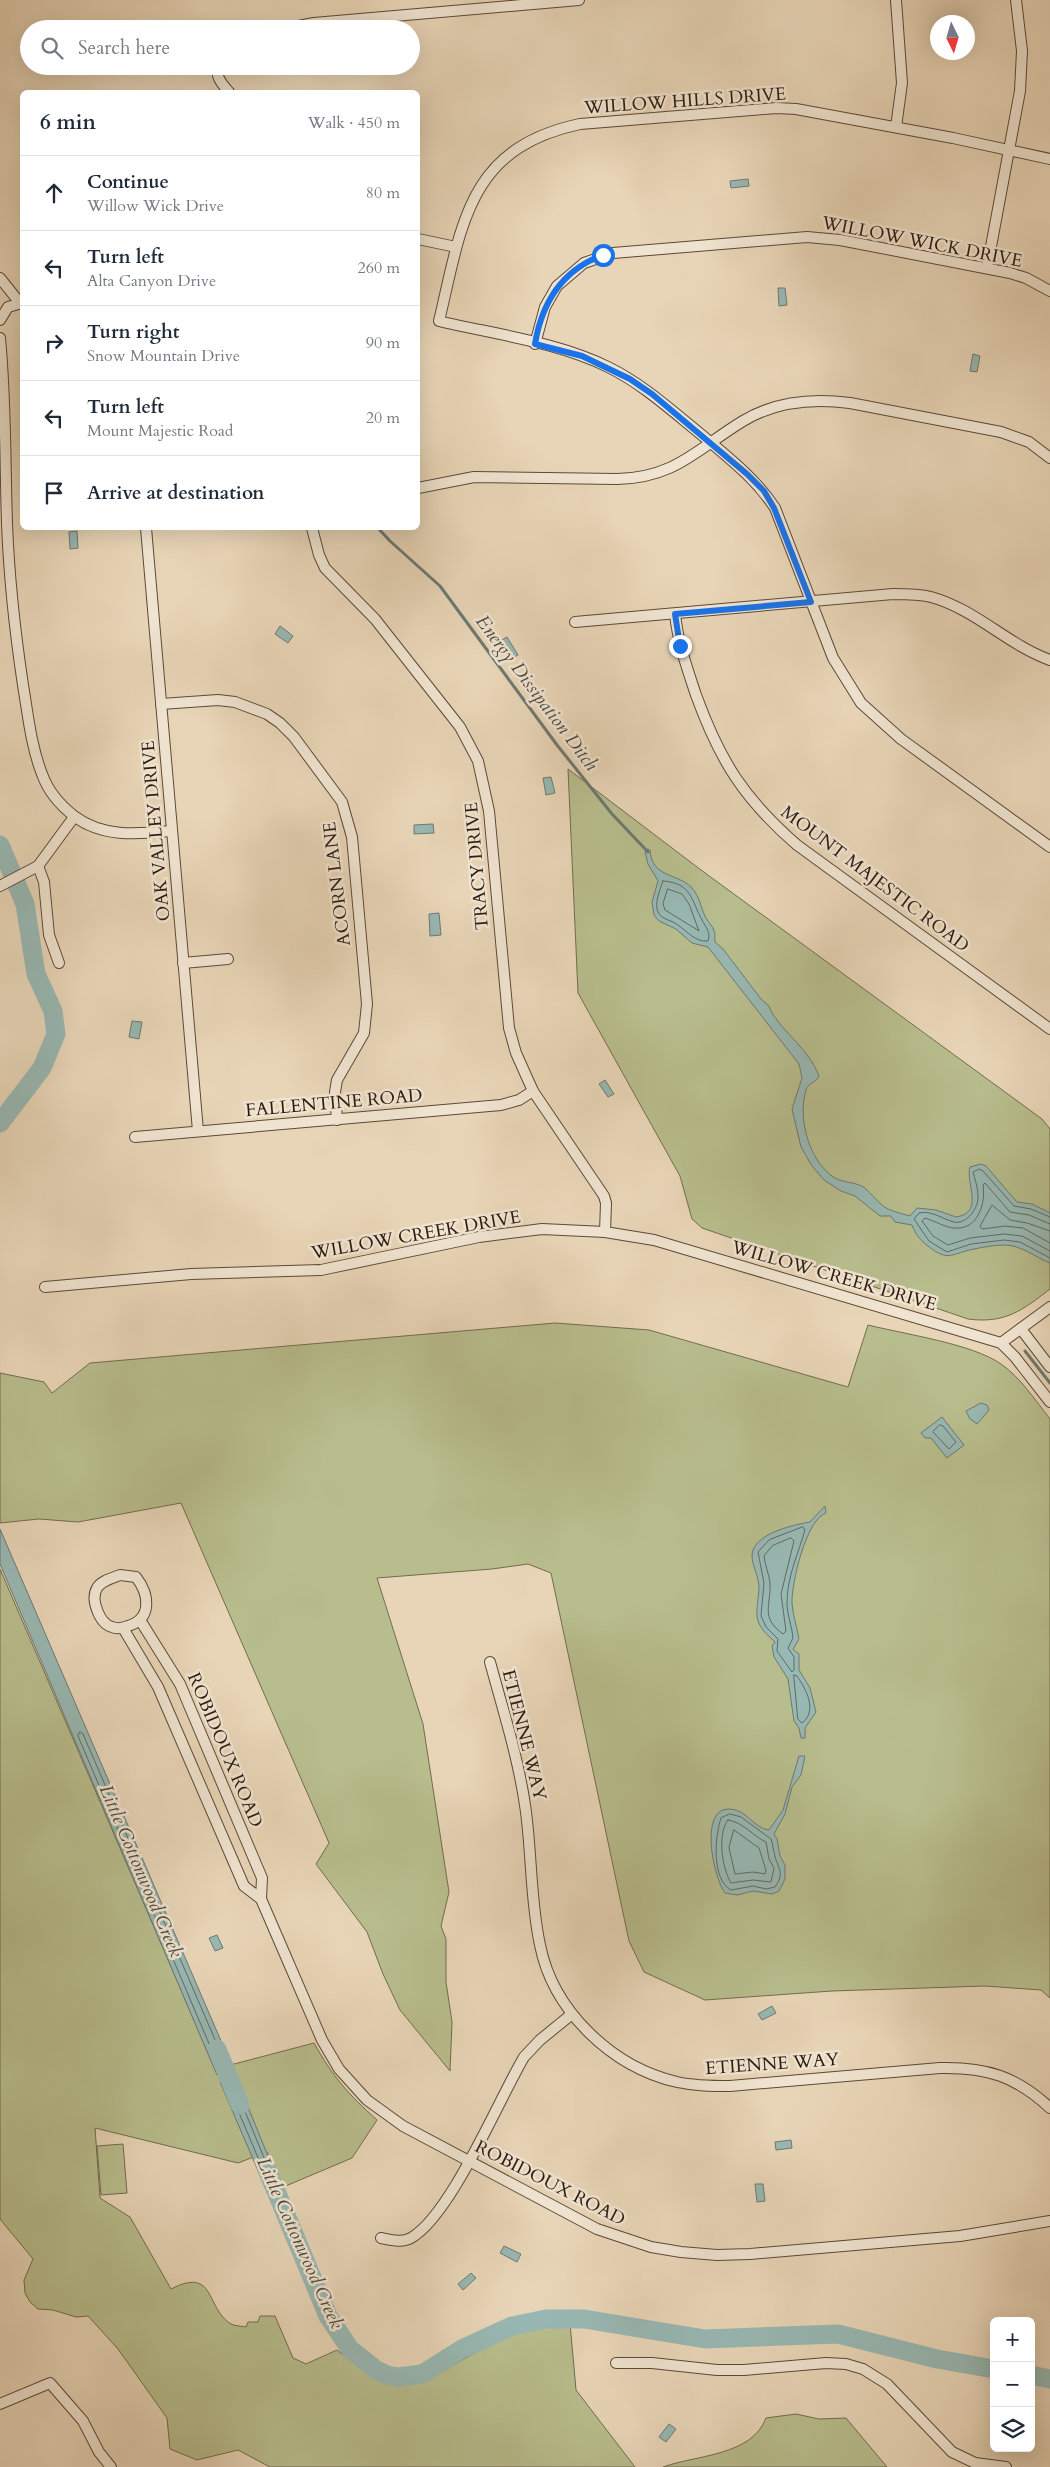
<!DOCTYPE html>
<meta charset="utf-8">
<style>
body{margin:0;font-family:Cardo,serif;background:#f6f6f7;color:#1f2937}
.controls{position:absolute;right:15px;bottom:15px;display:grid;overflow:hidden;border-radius:8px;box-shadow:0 5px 20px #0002}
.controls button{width:45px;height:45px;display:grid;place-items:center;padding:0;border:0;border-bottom:1px solid #e0e1e3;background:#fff;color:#1f2937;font:25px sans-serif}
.compass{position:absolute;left:930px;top:15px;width:45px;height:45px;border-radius:50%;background:#fff;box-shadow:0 5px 20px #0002;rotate:175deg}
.stop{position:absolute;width:15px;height:15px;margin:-11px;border:4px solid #1a73e8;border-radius:50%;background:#fff}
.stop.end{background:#1a73e8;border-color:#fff;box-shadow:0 1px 5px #0008}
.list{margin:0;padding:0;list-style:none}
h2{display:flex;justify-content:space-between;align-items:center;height:65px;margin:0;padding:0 20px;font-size:21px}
h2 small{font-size:16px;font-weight:400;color:#747a83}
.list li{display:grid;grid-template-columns:32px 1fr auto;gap:15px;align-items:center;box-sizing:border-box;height:75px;padding:0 20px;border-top:1px solid #e0e1e3}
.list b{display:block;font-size:19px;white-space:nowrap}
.list p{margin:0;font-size:16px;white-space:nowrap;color:#747a83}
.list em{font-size:16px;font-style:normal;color:#747a83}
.icon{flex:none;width:28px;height:28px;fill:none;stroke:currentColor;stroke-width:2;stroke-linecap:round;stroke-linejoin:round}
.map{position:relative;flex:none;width:1050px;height:2467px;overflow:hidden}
.search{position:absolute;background:#fff;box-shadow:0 5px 20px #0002;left:20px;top:20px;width:400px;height:55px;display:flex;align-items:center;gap:12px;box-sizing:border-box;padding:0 18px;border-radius:28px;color:#747a83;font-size:19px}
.panel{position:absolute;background:#fff;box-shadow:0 5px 20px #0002;left:20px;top:90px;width:400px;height:440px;border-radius:8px}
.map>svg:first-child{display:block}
.green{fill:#b8bd8d;stroke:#726c4f}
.water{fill:#98b8b3;stroke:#6d7972}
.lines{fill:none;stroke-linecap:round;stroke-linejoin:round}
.shore{stroke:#626962;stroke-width:1}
.stream{stroke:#6d7972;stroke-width:3}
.river{stroke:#98b8b3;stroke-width:19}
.minor-casing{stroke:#5b493a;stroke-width:12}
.minor{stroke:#f0e4d0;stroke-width:10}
.route{stroke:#1a73e8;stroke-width:6}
.labels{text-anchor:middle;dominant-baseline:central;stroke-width:5;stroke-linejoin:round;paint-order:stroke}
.street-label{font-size:18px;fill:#2c1a11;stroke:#f0e4d0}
.water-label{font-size:19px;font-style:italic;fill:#4c4942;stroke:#f0e4d0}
</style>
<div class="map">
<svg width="1050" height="2467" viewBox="0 0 1050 2467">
<rect width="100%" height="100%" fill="#e8d5b7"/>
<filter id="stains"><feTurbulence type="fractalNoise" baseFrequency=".004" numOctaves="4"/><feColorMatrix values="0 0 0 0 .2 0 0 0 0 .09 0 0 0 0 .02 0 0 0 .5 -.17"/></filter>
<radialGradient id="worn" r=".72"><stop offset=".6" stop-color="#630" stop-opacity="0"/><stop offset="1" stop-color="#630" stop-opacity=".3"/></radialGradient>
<g class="green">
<path d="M568,769l133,101 341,249 8,10v160c-27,21 -45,35 -82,30l-266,-91 -10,-9 -12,-43 -102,-183z"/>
<path d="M555,1323l94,7 199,57 20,-62c36,9 105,19 133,39 20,14 34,36 49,55v579l-9,-8 -56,-4 -153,5 -127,9 -61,-28 -15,-31 -78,-368 -23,-9 -36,5 -115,9 46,146 26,168 -8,34 5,13v43l6,40 -2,49 -50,-61 -17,-36 -16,-42 -51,-68 13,-21 -148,-340 -103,19 -39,-3 -39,4v-150l44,9 8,11 38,-30z"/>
<path d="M0,1569l215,500 99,-26c19,34 34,51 63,77l-25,38 -71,30 -14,-36 -29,11 -143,-35 5,70 30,19 41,72c45,-23 34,19 60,35 4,2 10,2 15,3l2,-5h10l2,-6h15l18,42 13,6 31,-14 23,18 25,13 27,3 27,-11 85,-48 26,-4 20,2 6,67 59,77h-365l-32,-17 -41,10 -27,-11 -3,-31 -49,-69 -30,-33 -12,1 -23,-7 -15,-1 -8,-7 -5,-9 -1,-13 9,-21 -33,-40z"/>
<path d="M123,2144l4,49 -26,2 -4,-49z"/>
<path d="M796,2414l23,5 27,-1 41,49h-224c33,-12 89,-11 103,-49z"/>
</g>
<g class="water">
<path d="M748,179l1,7 -18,2 -1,-7z"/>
<path d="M778,288h7l2,17 -8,1z"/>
<path d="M973,354l7,2 -3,16 -7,-1z"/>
<path d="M77,531l1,17 -8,1 -1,-17z"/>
<path d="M280,626l13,10 -5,7 -13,-9z"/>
<path d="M507,637l11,18 -7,4 -11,-18z"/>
<path d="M551,777l4,16 -9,2 -3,-17z"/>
<path d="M433,824l1,9 -20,1v-9z"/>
<path d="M647,849l3,1c2,28 27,23 41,37 9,9 9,20 15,31 2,4 7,8 8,13 2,3 0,7 1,11l8,7 38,50 8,7c7,21 40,42 50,70 -3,7 -11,7 -13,14 -9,29 4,73 29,88 8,5 24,4 31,11 20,20 15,19 44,27l7,-8 19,2 20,7c29,-4 9,-35 14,-50l11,-3 5,2 31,36 15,2 18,9v50c-16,-6 -28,-18 -46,-18 -9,0 -21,2 -30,4 -22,4 -25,14 -46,-3 -7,-5 -13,-12 -16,-21l-17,-3 -4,-6h-11l-25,-20 -14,-5 -17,-11 -12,-14 -11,-19 -9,-38 10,-31 -3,-14 -91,-117 -16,-4 -16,-14 -17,-8 -5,-6 -2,-13 6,-21 -10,-17 -3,-12z"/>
<path d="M439,913l2,22 -11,1 -1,-22z"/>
<path d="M132,1021l10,1 -3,17 -10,-2z"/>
<path d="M605,1080l9,14 -6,3 -9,-13z"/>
<path d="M981,1403l6,2 2,5 -12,14 -7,-5 -4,-8z"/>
<path d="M942,1417l22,28 -17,13 -16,-20h-6l-4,-5z"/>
<path d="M825,1506l1,7c-20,6 -35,72 -34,91 1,12 5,23 7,35l-6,10 6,5v16l11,18 6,24 -11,16v10h-4l-2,-10 -5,-7 -6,-42 -14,-22 -2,-11 3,-4c-24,-21 -18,-26 -16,-54 0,-11 -6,-20 -7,-31 -1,-23 41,-32 58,-35z"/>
<path d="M0,1529l231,535 3,8 -17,3 -217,-511z"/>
<path d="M799,1756h6l-4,19 -9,12 -7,27 -11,20 3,5 3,17 5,9v14l-6,12 -7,3 -19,-3 -16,4 -12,-2c-12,-16 -26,-85 4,-84 18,0 24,19 40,21l14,-20z"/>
<path d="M217,1935l6,13 -8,3 -6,-13z"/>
<path d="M772,2006l4,7 -14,7 -4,-6z"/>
<path d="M237,2080l44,108 -13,6 -48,-112z"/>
<path d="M791,2140l1,8 -16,2 -1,-8z"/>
<path d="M755,2184h8l2,17 -8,1z"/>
<path d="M504,2246l17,8 -4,8 -17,-9z"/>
<path d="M471,2273l5,5 -13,12 -5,-6z"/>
<path d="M669,2424l7,5 -10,13 -7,-5z"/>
</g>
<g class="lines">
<g class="shore">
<path d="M663,881c29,2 28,19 39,39 4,8 9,12 6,21 -13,1 -20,-9 -30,-16 -6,-5 -16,-5 -20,-13 -4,-9 2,-22 5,-31z"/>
<path d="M668,889l14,5 7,10 10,27 -34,-21 -2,-6z"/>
<path d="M1050,1217l-19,-8 -17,-3 -31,-35 -4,-2 -6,3c2,7 5,16 5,24 1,11 -11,29 -24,26 -12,-3 -22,-12 -35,-9l-5,6 15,22 18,11 24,-8 33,-4 16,2 30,16"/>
<path d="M1050,1224l-21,-9 -19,-3 -25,-29 -2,2c3,18 -5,45 -28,43 -9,0 -20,-7 -30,-10l-3,3 11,15 15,9 22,-7 34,-4 18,2 28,15"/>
<path d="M1050,1231l-23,-8 -17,-3 -18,-15 -12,21 2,3 23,-3 18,2 27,15"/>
<path d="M940,1425l3,1 13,16 -7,7 -16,-17z"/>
<path d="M803,1527l2,3c-7,24 -18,47 -18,73 0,12 5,23 6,35l-5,10 6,9v13l-2,2 -15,-21 1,-12 -12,-12 -5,-11 3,-33 -6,-31 11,-12z"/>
<path d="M791,1538l3,3 -13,53 5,37 -3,3c-23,-17 -12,-27 -13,-51 -1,-9 -5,-18 -6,-27l8,-10z"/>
<path d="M794,1675l3,1c9,13 21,35 5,47l-4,-4z"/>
<path d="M80,1732l3,2 143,331 -2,3 -5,-1 -141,-331z"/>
<path d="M730,1814l11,3 30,22c2,5 2,11 4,17 3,13 10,17 0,31l-9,2 -13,-3 -22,4c-20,-11 -16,-54 -10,-72z"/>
<path d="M728,1820c15,2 25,16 38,22l3,17 5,9 -3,14 -18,-2 -22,3c-9,-15 -14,-49 -3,-63z"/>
<path d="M734,1830l25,18 7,22 -1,4 -12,-2 -18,2 -6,-26z"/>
<path d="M231,2086l4,1 34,83 -2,3 -3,-1 -35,-83z"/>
</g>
<g class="stream">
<path d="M378,528l12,13 50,45 117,159 55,69 36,38"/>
<path d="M1025,1351l25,32"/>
</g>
<g class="river">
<path d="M0,845l25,59 11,70 17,37 3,23 -14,34 -42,55"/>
<path d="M217,2049l23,56"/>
<path d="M266,2167l62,149 22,33 26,21 11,5 11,2 24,-3 40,-25 50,-23 34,-7h38l121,20 133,-5 99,25 57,10"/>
<path d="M1031,2375l19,4"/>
</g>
<g class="minor-casing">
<g id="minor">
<path d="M896,0l6,83 -6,44"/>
<path d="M283,29l31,-6 265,-23"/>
<path d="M219,66c-5,10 4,19 10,26"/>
<path d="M1050,159l-97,-21 -157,-29 -20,-1 -196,16c-113,24 -118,101 -141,197 54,13 119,21 169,46 35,17 64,44 95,69 26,22 53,43 72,72l58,150 28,45 40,36 149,108"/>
<path d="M418,239l38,8"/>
<path d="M987,268l33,-177 2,-40 -6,-51"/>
<path d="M0,278l20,25"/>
<path d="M0,320l8,-13 14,-4"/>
<path d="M0,338c6,62 5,123 7,185 2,55 8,109 16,162 5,30 8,61 19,89 6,17 18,31 32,42 29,22 64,18 98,15"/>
<path d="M535,344l10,-37 12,-21 27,-23 29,-10 194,-16 33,3 170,33 16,5 24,13"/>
<path d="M418,488l56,-11 143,2c58,-1 80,-30 126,-58 33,-20 69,-23 107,-18l151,29 28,10 21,16"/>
<path d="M146,528l52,603"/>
<path d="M312,528l7,27 6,13 50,51 85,108 18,34 11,50 20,217 7,25 17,38 71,105 2,7 -1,29"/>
<path d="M675,614c3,29 12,54 21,81 24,66 48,104 101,150l253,184"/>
<path d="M575,622l318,-28c13,0 26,0 38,3 44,12 77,48 119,63"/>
<path d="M161,704l57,-4 17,2 32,12 13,9 14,14 48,65 10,35 15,167 -3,29 -27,47 -2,12 2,28"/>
<path d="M38,866l6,16 5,53 10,28"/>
<path d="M0,886l38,-20 36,-49"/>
<path d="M183,963l45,-4"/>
<path d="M135,1137l366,-32 18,-5 14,-9"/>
<path d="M45,1287l146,-13 130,-4 158,-33 63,-8 63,3 49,8 347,103 14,14 35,45"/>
<path d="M1021,1329l29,38"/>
<path d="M1001,1343l49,-36"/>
<path d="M120,1575l16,2c14,18 16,42 -8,49 -5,2 -11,3 -16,1 -12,-3 -22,-27 -15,-39 4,-7 15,-10 23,-13z"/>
<path d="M140,1620l40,64 82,194 -1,21"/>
<path d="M123,1628l35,59 86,199 17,13 61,141 17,29 28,31 36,26 194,103 54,18 30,5 36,3 33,-1 210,-18 90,-15"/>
<path d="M490,1662c13,48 28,95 35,143 7,46 5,94 15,140 13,66 72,122 137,137 18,4 35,4 53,4l210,-18c46,-1 76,8 110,40"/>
<path d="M381,2238c10,2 21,5 30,0 40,-23 87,-137 113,-181l16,-17 32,-26"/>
<path d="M616,2363h36l65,7h27l82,-7 20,1 17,5 24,15 65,68 23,11 31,4"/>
<path d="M0,2404l50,-21 33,38 16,31 12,15"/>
</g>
</g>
<use href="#minor" class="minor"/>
</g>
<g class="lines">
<path class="route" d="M603,255c-41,15 -61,47 -68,89l47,12 48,23 22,15 95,80 17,17 10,17 37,94 -136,12 5,32"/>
</g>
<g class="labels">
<g class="street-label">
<text transform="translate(685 101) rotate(-4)">WILLOW HILLS DRIVE</text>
<text transform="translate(922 242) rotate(11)">WILLOW WICK DRIVE</text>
<text transform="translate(156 831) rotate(-95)">OAK VALLEY DRIVE</text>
<text transform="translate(477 866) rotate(-95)">TRACY DRIVE</text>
<text transform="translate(875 879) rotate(37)">MOUNT MAJESTIC ROAD</text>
<text transform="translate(337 884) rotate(-97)">ACORN LANE</text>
<text transform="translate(334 1103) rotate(-5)">FALLENTINE ROAD</text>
<text transform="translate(416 1235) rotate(-10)">WILLOW CREEK DRIVE</text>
<text transform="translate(834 1276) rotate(16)">WILLOW CREEK DRIVE</text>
<text transform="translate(524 1735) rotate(76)">ETIENNE WAY</text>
<text transform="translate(225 1750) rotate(67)">ROBIDOUX ROAD</text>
<text transform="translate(772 2064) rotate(-4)">ETIENNE WAY</text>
<text transform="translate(550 2183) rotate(27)">ROBIDOUX ROAD</text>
</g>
<g class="water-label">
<text transform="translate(537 693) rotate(53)">Energy Dissipation Ditch</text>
<text transform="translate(141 1871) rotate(67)">Little Cottonwood Creek</text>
<text transform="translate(300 2243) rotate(66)">Little Cottonwood Creek</text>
</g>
</g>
<rect width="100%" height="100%" filter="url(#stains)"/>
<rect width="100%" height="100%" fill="url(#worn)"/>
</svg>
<div class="controls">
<button>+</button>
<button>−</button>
<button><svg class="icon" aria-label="layers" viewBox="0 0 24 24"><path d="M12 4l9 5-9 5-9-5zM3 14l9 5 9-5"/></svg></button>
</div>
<svg class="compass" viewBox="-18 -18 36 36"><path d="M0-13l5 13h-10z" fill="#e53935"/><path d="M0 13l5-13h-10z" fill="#747a83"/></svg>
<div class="stop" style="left:603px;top:255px"></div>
<div class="stop end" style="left:680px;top:646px"></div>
<div class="search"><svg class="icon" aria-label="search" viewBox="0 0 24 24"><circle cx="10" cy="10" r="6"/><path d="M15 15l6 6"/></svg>Search here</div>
<section class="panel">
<h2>6 min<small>Walk · 450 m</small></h2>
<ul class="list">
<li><svg class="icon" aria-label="ahead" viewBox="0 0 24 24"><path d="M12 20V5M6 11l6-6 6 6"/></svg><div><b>Continue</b><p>Willow Wick Drive</p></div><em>80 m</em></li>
<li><svg class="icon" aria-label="left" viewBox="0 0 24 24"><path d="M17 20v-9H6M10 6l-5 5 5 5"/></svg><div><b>Turn left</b><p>Alta Canyon Drive</p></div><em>260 m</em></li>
<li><svg class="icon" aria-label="right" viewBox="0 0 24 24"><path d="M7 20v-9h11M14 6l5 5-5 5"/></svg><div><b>Turn right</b><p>Snow Mountain Drive</p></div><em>90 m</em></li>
<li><svg class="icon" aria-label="left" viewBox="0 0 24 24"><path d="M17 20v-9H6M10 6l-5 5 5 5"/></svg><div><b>Turn left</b><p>Mount Majestic Road</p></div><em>20 m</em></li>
<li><svg class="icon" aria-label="arrive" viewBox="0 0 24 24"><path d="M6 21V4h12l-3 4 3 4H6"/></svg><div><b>Arrive at destination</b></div></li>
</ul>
</section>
</div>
